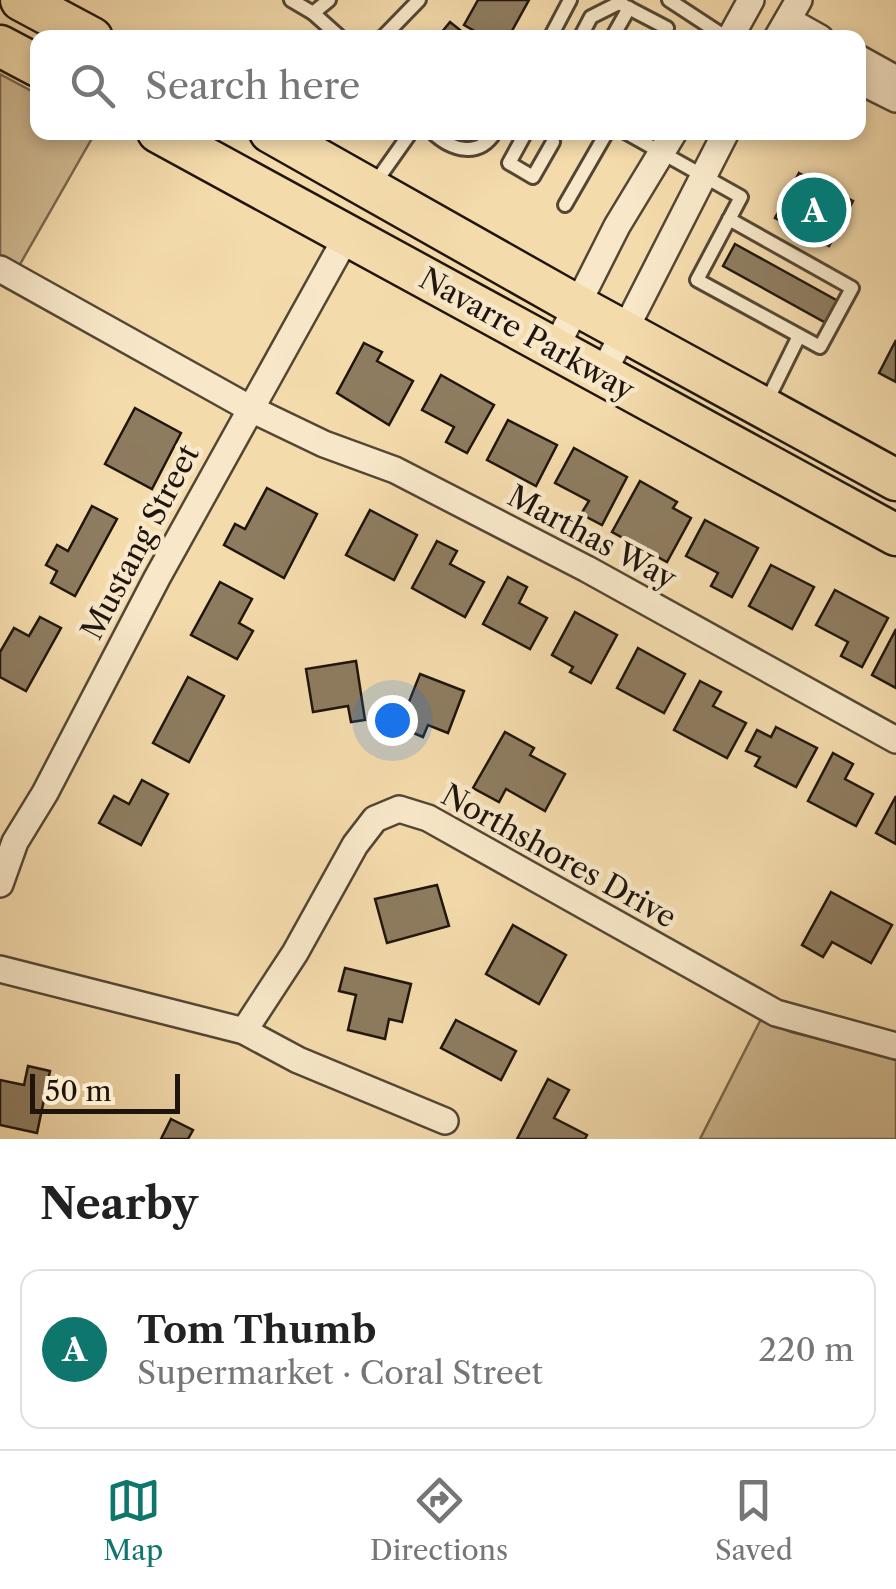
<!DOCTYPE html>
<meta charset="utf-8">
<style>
body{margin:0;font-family:"Libre Caslon Text",serif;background:#f6f6f6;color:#222}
.scale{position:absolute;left:30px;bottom:25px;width:150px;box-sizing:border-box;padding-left:10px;border:5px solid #1f150d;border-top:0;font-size:28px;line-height:35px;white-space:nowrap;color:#1f150d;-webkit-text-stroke:8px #f8e8c9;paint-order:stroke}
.you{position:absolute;left:392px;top:720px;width:35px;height:35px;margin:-25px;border:8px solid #fff;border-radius:50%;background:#1a73e8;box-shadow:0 0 0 15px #1a73e833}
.badge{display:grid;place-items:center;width:65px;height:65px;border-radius:50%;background:#0f766e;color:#fff;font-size:32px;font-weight:700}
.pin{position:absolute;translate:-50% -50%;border:5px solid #fff;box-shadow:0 2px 10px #0006}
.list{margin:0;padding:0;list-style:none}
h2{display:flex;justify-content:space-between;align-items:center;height:130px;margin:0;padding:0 40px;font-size:42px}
h2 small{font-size:32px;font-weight:400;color:#767676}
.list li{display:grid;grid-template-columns:65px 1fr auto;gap:30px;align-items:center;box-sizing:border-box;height:160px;margin:0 20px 20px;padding:0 20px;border:2px solid #e0e0e0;border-radius:20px}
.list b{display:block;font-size:38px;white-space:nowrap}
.list p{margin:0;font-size:32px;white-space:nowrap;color:#767676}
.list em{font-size:32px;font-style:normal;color:#767676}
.icon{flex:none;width:55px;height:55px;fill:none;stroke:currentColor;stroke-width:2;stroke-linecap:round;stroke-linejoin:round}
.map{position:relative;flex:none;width:896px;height:1139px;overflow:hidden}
.search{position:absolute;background:#fff;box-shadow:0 5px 15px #0003;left:30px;right:30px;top:30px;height:110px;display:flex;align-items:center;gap:25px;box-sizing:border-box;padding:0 35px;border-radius:20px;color:#767676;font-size:38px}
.sheet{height:310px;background:#fff}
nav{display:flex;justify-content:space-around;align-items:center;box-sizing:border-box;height:140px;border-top:2px solid #e0e0e0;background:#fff;font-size:28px;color:#767676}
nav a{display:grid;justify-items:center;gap:5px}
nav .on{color:#0f766e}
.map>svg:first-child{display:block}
.green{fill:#d0b991;stroke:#78674f;stroke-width:2.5}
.building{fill:#8e7c60;stroke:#1f150d;stroke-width:2.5}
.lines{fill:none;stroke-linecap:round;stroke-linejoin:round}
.service-casing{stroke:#544635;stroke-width:18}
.minor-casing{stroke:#544635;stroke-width:30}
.trunk-casing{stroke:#1f150d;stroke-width:45}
.service{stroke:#f8e8c9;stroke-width:12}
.minor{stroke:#f8e8c9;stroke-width:25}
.trunk{stroke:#f4dbac;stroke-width:40}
.labels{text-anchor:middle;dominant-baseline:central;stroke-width:9;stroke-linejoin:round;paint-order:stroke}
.street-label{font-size:30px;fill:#1f150d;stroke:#f8e8c9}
</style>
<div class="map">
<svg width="896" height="1139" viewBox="0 0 896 1139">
<rect width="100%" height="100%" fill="#f4dbac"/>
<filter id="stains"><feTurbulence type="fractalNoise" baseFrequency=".002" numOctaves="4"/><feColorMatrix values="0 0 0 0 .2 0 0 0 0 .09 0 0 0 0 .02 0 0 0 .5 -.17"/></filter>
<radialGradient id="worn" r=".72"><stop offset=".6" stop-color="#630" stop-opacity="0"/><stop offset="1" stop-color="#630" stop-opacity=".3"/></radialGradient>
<g class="green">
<path d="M0,74l37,20 1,38 57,1 -76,133 -19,-10z"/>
<path d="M761,1019l30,13 105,26v81h-196z"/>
</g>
<g class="building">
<path d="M478,0h51l-21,38h-21l-23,-13z"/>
<path d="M450,22l20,16h-33z"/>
<path d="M799,173l54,28 -24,45 -54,-28z"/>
<path d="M735,244l103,57 -12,22 -103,-57z"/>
<path d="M896,340v42l-17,-9z"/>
<path d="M364,343l18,9 -5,9 36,20 -24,44 -52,-32z"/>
<path d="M441,375l53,30 -27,48 -21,-11 8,-15 -32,-17z"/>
<path d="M135,408l46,25 -29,56 -47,-25z"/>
<path d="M508,420l49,25 -21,41 -49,-26z"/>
<path d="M574,448l53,29 -25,48 -21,-11 8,-13 -34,-18z"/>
<path d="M640,481l37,21 -4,6 18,10 -24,44 -55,-30z"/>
<path d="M267,488l50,26 -33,64 -60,-33 11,-21 10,5z"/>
<path d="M92,506l25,13 -42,77 -24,-13 6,-12 -11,-6 11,-20 11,6z"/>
<path d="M370,510l47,25 -23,45 -48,-25z"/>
<path d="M705,520l53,28 -26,49 -21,-11 7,-13 -32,-17z"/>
<path d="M437,541l20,10 -7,13 34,18 -19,35 -53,-29z"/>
<path d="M771,565l43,22 -22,42 -43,-23z"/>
<path d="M508,577l19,10 -8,16 28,15 -17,31 -47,-25z"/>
<path d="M220,582l32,17 -13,24 14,8 -16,28 -46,-24z"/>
<path d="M835,590l53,28 -26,49 -21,-11 7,-14 -32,-17z"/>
<path d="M575,612l42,23 -26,48 -21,-11 3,-5 -21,-12z"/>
<path d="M40,617l21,11 -35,63 -26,-14v-25l14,-24 15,8z"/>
<path d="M896,629v59l-24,-13z"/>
<path d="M638,648l47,26 -21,39 -47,-25z"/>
<path d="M356,661l9,59 -14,2 -3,-16 -35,6 -7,-43z"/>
<path d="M420,674l44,17 -16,42 -20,-8 -5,12 -24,-10z"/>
<path d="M188,677l36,19 -35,66 -36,-19z"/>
<path d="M700,681l21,11 -8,14 33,17 -19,35 -53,-28z"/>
<path d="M776,727l41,21 -21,39 -41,-21 5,-9 -14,-6 11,-21 14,7z"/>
<path d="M505,732l29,16 -4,7 35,19 -20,37 -39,-22 -7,13 -26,-14z"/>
<path d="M833,753l20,11 -8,15 28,15 -17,32 -48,-25z"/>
<path d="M142,780l26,14 -27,51 -42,-22 15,-27 15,8z"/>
<path d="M896,796v48l-20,-11z"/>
<path d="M437,885l12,41 -62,17 -12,-44z"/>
<path d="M831,892l61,33 -21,38 -39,-21 -9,15 -21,-12z"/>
<path d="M513,925l53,30 -27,49 -53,-30z"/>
<path d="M345,968l66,16 -9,38 -13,-3 -4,20 -37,-9 8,-35 -17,-4z"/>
<path d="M456,1020l60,31 -15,29 -60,-32z"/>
<path d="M28,1066l22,5 -13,62 -37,-8v-45l24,5z"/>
<path d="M548,1079l21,11 -15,28 33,17 -2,4h-68z"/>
<path d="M171,1119l22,11 -5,9h-27z"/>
</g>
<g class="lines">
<g class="service-casing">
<g id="service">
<path d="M291,0l22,13 28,25"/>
<path d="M669,0l58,38"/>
<path d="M313,13l16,-13"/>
<path d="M382,38l37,-38"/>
<path d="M550,38l20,-38"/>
<path d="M580,38l11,-21 28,-14 48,25 -5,10"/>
<path d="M612,38l17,-30"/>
<path d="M432,132c20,19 47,26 63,0"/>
<path d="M526,132l-17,31 24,14 20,-35"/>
<path d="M625,132l116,65 -44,83 123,67 32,-59 -123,-69"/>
<path d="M375,183l36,-51"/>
<path d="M565,205l42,-73"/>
<path d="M765,405l34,-69"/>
</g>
</g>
<g class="minor-casing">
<g id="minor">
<path d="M788,20l32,18"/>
<path d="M730,38l21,-38"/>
<path d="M777,38l22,-38"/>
<path d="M858,58l38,21"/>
<path d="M858,80l38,19"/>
<path d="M0,269l249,139 75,36 71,26 192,99 309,171"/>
<path d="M555,349l62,-123 57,-94"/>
<path d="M602,375l124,-243"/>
<path d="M0,884l15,-42 30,-49 112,-215 190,-342"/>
<path d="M0,969l244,62 54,29 147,61"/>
<path d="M244,1031l51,-78 60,-108 20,-26 24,-10 29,9 348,195 120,33"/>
</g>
</g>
<g class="trunk-casing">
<g id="trunk">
<path d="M21,0l71,38"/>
<path d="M0,46l38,20"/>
<path d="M158,132l738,403"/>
<path d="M270,132l306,173 320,175"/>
</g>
</g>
<use href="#service" class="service"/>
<use href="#minor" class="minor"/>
<use href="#trunk" class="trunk"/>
</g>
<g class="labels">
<g class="street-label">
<text transform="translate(527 334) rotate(29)">Navarre Parkway</text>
<text transform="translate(592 537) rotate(28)">Marthas Way</text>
<text transform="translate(140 542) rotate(-62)">Mustang Street</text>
<text transform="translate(559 856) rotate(29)">Northshores Drive</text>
</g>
</g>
<rect width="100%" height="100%" filter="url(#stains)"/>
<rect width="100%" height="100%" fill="url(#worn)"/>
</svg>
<div class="scale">50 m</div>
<div class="you"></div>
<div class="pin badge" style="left:814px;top:210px">A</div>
<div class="search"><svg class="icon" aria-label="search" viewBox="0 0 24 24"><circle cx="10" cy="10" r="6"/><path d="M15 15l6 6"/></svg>Search here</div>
</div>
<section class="sheet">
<h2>Nearby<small></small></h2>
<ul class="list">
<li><span class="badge">A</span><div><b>Tom Thumb</b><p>Supermarket · Coral Street</p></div><em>220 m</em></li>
</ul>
</section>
<nav>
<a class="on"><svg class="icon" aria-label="map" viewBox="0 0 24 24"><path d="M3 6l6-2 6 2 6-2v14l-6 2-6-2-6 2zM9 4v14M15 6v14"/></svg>Map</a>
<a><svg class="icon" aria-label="directions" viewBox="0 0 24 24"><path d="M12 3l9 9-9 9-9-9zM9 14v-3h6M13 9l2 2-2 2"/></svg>Directions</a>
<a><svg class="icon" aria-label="saved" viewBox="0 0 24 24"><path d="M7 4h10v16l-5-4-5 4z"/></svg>Saved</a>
</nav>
